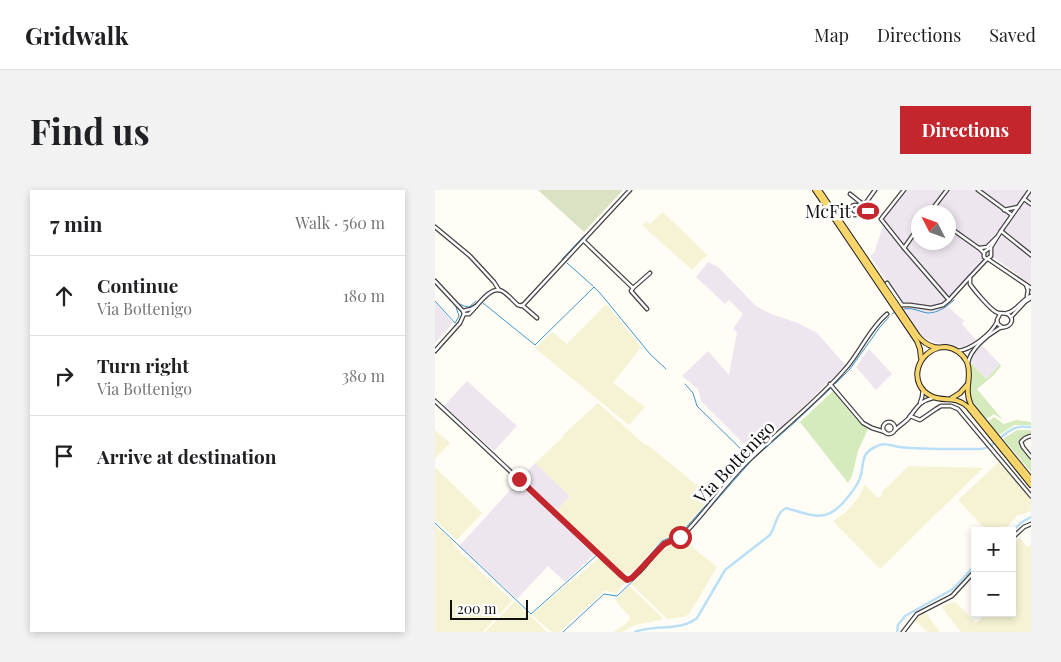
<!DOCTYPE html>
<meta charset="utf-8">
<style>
body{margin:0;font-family:"Playfair Display",serif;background:#f2f2f2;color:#202124}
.controls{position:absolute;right:15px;bottom:15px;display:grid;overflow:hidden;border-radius:0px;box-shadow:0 2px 8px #0003}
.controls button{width:45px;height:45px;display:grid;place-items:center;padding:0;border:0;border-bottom:1px solid #e0e0e0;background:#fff;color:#202124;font:25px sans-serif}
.compass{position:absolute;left:476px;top:15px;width:45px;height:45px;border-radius:50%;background:#fff;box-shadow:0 2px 8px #0003;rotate:312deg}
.scale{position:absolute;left:15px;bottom:12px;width:78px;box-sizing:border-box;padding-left:5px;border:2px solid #111;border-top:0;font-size:14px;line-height:18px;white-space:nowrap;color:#111;-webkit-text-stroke:4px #fff;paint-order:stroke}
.stop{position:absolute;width:15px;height:15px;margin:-11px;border:4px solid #c4262e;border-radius:50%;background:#fff}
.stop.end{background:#c4262e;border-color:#fff;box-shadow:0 1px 5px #0008}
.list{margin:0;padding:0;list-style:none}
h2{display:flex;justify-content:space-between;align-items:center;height:65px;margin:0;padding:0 20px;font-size:21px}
h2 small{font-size:16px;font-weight:400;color:#757577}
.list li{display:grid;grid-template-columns:32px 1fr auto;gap:15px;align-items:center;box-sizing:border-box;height:80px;padding:0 20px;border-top:1px solid #e0e0e0}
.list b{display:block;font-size:19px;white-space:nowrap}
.list p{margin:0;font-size:16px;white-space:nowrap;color:#757577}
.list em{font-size:16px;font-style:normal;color:#757577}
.icon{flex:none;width:28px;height:28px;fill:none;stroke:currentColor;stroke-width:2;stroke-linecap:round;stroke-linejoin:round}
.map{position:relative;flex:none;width:596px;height:442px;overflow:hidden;border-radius:0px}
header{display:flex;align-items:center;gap:30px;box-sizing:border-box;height:70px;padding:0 25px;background:#fff;border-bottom:1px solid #e0e0e0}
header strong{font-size:24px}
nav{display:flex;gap:28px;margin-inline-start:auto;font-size:18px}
.intro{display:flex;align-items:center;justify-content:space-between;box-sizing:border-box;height:120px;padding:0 30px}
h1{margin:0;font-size:35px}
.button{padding:12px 22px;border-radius:0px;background:#c4262e;color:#fff;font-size:18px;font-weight:700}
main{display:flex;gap:30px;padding:0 30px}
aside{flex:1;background:#fff;border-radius:0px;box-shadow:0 2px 8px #0003}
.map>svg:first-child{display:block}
.industrial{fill:#eee6ef;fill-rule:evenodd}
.farmland{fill:#f6f3d4}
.green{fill:#d5ebbd}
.cemetery{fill:#d9e3c4}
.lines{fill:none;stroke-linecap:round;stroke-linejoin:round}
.stream{stroke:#3f96cf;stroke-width:1}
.canal{stroke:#b9e0f7;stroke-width:2.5}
.minor-casing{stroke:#444;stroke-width:5}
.tertiary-casing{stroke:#444;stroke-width:5}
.primary-casing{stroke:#222;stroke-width:6}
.minor{stroke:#fff;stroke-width:2.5}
.tertiary{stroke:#fff;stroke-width:2.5}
.primary{stroke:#f9d66b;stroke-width:4}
.route{stroke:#c4262e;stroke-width:6}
.labels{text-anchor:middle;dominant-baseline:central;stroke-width:5;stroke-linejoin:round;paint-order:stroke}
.poi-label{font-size:18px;fill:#111;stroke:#fff;text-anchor:end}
.street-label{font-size:18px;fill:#111;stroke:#fff}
</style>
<header>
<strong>Gridwalk</strong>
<nav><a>Map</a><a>Directions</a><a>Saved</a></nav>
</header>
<div class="intro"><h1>Find us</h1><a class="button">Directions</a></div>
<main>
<aside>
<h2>7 min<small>Walk · 560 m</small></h2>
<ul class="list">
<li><svg class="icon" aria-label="ahead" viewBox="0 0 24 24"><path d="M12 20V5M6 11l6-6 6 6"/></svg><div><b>Continue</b><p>Via Bottenigo</p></div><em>180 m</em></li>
<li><svg class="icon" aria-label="right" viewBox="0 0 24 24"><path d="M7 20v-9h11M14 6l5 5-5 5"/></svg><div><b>Turn right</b><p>Via Bottenigo</p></div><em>380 m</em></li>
<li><svg class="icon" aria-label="arrive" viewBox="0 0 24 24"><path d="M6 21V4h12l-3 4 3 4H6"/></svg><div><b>Arrive at destination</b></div></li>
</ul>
</aside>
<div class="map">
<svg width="596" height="442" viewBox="0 0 596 442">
<rect width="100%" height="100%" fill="#fffdf5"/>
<g class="industrial">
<path d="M468,0h128v95l-36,-27 -9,5 -40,42 18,16 -2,3 14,16 -9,7h-8l-23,-4 -8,-3 -6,-4 -52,-80 4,-3 9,-27 -4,-6zM483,22h31v30h-31z"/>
<path d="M273,72l10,5 38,39 15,8 27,9 19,10 22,25 7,7 -50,49 -16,15 -11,-3 -2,2 4,2 -21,20 -49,-49 -2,-9 -2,-4 -15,-12 26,-25 21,24 8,-43 -4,-3 10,-15 -14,-14 -4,4 -29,-27z"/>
<path d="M0,112l18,21 -18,20z"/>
<path d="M547,155l18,19 -13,15 -16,-16 3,-11z"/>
<path d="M434,159l23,25 -16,16 -20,-23z"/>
<path d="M32,191l50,45 -23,25 -50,-45z"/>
<path d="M100,273l35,33 -17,19 42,39 -30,28 -17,-16 -31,33 -58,-53z"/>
</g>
<g class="farmland">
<path d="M228,22l44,43 -15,15 -50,-45 4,-4 4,3z"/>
<path d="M171,114l35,43 -28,36 32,24 -16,18 -94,-77 17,-16 15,12z"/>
<path d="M163,213l46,41 5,2 62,51 -30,35 -21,10 -29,32 -8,-1 -67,-62 14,-15 -35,-33 27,-25 2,-4z"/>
<path d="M0,240l15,13 -15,16z"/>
<path d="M564,272l32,37v12l-14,5 -14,15h-16l-29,-31z"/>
<path d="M473,276l75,2 -103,101 -47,-48 13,-9 12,-14 7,-13 13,13 3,-2 1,-4z"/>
<path d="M0,277l47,46 -25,27 -22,-20z"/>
<path d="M0,335l21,20 -1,2 57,54 -29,31h-48z"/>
<path d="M585,348l7,9 4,-2v87h-70l-18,-23 -1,-3 13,-4 21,21 11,-10h25v-69z"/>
<path d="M249,350l33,27 -28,47 -5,3 -16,2 -4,-3 -33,-32 33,-36 5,-3z"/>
<path d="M164,368l26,24 -9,11 -10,-2 -3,1 -44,40h-6l-4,-2 -17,-15 34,-30 4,-2z"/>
<path d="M194,396l33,31v2l-1,1 -26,5 -13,7h-9l13,-8 4,-5 -1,-3 -11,-12 -2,-4z"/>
<path d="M80,411l32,31h-62z"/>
<path d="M490,422l15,20h-13l-12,-12 3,-3z"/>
</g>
<g class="green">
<path d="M536,173l16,16 13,-15 1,2 -7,9 -16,13 -1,1 26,31 -9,-6 -8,5 -14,-19 -2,-4v-8l2,-12z"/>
<path d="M398,201c11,13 21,29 35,38l-10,22 -6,25 -4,7 -48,-61z"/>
<path d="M559,227l10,7 12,-4 15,2v3h-17l-15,10 -11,-13z"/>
<path d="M582,240h14v3l-9,4 -3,5 12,17v13l-28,-33z"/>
</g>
<path class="cemetery" d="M103,0h85l-39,42z"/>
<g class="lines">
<g class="stream">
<path d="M127,69l23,-24"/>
<path d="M132,73l26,23"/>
<path d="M0,111l20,22 4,-7 -3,-9"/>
<path d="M48,113l52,42 59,-58 6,6 50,61 16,15"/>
<path d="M25,114l4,2 5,1 7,-6"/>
<path d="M469,119c8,-2 16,3 24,4 10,0 20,-7 26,-13"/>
<path d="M457,124l3,-2"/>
<path d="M400,194l15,-15 30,-42 9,-10"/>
<path d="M0,333l96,91 66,-59"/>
<path d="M238,351l12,-5 67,-76 43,-38 35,-33"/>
<path d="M164,363l22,19"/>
<path d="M201,381l26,-30 19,-8 68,-76 -52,-51 -4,-13 -8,-9"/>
<path d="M128,442l41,-38 13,2 19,-18 31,-34"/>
</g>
<g class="canal">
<path d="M577,341l10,-9 9,-5"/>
<path d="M200,442c20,-8 45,0 62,-14l28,-48 45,-35c6,-9 6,-22 16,-27 29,8 41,16 62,-11 4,-6 10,-12 12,-19 5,-15 -1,-24 17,-32 8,-4 14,0 23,1 26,3 54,2 81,2 14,-2 21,-16 34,-21 5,-2 11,-1 16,-1"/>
<path d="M462,442l1,-7 7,-9 48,-27 22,-24"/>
</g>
<g class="minor-casing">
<g id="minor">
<path d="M469,0l-23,29 23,29 45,52"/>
<path d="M543,0l34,25"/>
<path d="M415,4l10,8 4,2"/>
<path d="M589,9l7,5"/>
<circle cx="420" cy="20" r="5"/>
<path d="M569,20l14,-3"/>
<path d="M425,21l15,-21"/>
<path d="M495,22l17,-22"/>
<path d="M0,37l35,29 24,26 5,8"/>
<path d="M514,37l31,22 4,4"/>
<path d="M566,41l30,24"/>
<path d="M149,51l49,47"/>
<path d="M469,58l14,-20"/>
<path d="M545,58l7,-1 9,-9"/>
<path d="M553,69l43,29"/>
<path d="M0,91l28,30 1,3"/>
<path d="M452,93l15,22h8l21,3 12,-3 6,-5 21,-23"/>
<path d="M591,95l2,5 -1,6"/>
<path d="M87,115l15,13"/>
<path d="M212,119l-16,-18 2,-3 17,-15"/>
<path d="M28,121l8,-2 5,-3"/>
<path d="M572,123c10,-2 14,-13 24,-17"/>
<path d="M29,124h5c8,-7 21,-29 33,-23 6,3 11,10 16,14l4,1 2,-2 106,-114"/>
<path d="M576,127l14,-15 6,-4"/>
<path d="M0,161l25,-28 4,-9"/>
<path d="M395,194l33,39 9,5 13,4"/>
<path d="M0,211c63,58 124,117 187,175l6,4c13,-6 22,-22 32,-32 8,-8 18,-8 26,-16 22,-23 40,-50 63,-72 32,-31 68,-58 97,-92 14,-16 24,-40 41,-54"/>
<path d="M485,213l2,-6 1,-8"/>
<path d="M475,226l10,4 16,-11 5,-3h10l7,3 73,87"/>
<circle cx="454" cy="238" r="6"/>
<path d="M460,240c4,-4 9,-7 13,-11 8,-10 11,-18 25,-21"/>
<path d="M596,246c-5,1 -7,2 -10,6l2,5 8,10"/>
<path d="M577,348l12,-11 7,-3"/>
<path d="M468,442l14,-18 35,-18 23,-25"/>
</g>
</g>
<g class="tertiary-casing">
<g id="tertiary">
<path d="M552,69l-3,-2v-5l7,-5 10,-16 29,-41"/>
<path d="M552,69l4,-3v-8"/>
<path d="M565,124l-3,6 1,4 4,3"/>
<path d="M522,161c14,-1 34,-17 40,-29"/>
<path d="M533,173c2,-13 18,-27 30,-34 4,-3 10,0 13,-6 1,-2 1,-5 -1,-7 -4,-5 -10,-1 -14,-4 -6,-3 -22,-22 -26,-28v-7l17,-18"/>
</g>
</g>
<g class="primary-casing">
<g id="primary">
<path d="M380,0l102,151 3,8 1,9"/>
<path d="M384,0l99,146c4,5 9,9 16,11 4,1 8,0 12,0 9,1 17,7 21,15 6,15 -4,26 4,43l60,74"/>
<path d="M503,158c-23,7 -29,37 -7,48 14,7 22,-2 37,11l63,78"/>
<path d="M517,208l8,-5 7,-8"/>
</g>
</g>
<use href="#minor" class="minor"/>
<use href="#tertiary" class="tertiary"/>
<use href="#primary" class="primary"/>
</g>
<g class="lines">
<path class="route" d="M84,289l103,97 5,4 5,-2 32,-34 16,-7"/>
</g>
<defs>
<g id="stadium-bare" transform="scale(1.725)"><path d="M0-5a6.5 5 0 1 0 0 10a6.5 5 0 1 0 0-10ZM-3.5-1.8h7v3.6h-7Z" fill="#c4262e" stroke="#fff" stroke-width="2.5" paint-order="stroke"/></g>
</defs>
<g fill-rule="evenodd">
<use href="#stadium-bare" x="433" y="21"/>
</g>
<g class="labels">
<g class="poi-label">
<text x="416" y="21">McFit</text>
</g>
<g class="street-label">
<text transform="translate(299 272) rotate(-46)">Via Bottenigo</text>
</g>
</g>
</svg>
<div class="controls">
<button>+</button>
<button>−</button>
</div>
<svg class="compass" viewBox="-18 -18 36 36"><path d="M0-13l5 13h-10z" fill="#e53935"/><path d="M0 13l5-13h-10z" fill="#757577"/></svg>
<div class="scale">200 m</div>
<div class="stop" style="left:245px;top:347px"></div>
<div class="stop end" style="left:84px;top:289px"></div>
</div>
</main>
